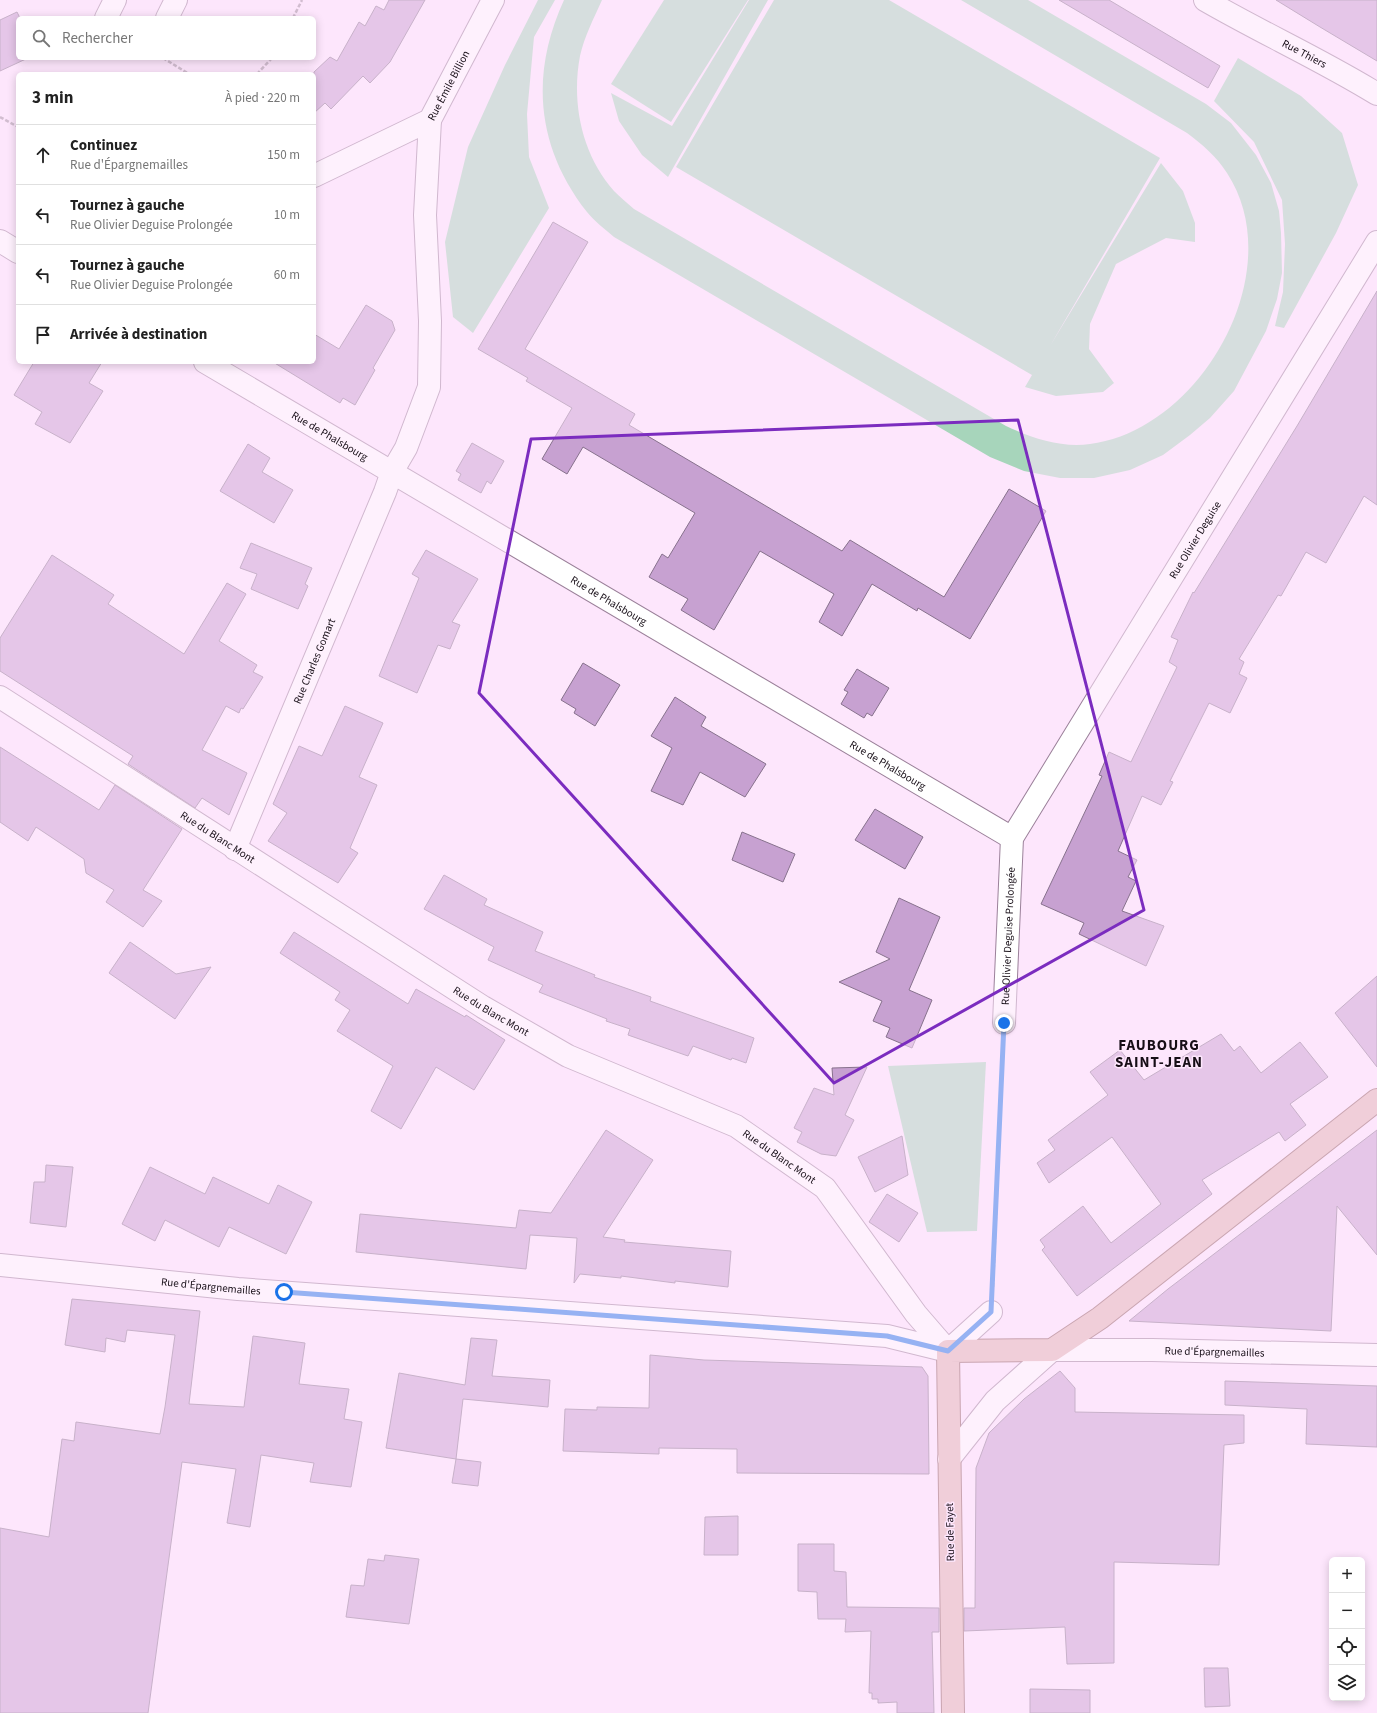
<!DOCTYPE html>
<html lang="fr">
<meta charset="utf-8">
<style>
body{margin:0;font-family:"Source Sans 3",sans-serif;background:#f2f2f2;color:#222}
.controls{position:absolute;right:12px;bottom:12px;display:grid;overflow:hidden;border-radius:6px;box-shadow:0 2px 10px #0003}
.controls button{width:36px;height:36px;display:grid;place-items:center;padding:0;border:0;border-bottom:1px solid #e0e0e0;background:#fff;color:#222;font:20px sans-serif}
.stop{position:absolute;width:12px;height:12px;margin:-9px;border:3px solid #1a73e8;border-radius:50%;background:#fff}
.stop.end{background:#1a73e8;border-color:#fff;box-shadow:0 1px 4px #0008}
.list{margin:0;padding:0;list-style:none}
h2{display:flex;justify-content:space-between;align-items:center;height:52px;margin:0;padding:0 16px;font-size:17px}
h2 small{font-size:13px;font-weight:400;color:#767676}
.list li{display:grid;grid-template-columns:26px 1fr auto;gap:12px;align-items:center;box-sizing:border-box;height:60px;padding:0 16px;border-top:1px solid #e0e0e0}
.list b{display:block;font-size:15px;white-space:nowrap}
.list p{margin:0;font-size:13px;white-space:nowrap;color:#767676}
.list em{font-size:13px;font-style:normal;color:#767676}
.icon{flex:none;width:22px;height:22px;fill:none;stroke:currentColor;stroke-width:2;stroke-linecap:round;stroke-linejoin:round}
.map{position:relative;flex:none;width:1377px;height:1713px;overflow:hidden}
.search{position:absolute;background:#fff;box-shadow:0 2px 10px #0003;left:16px;top:16px;width:300px;height:44px;display:flex;align-items:center;gap:10px;box-sizing:border-box;padding:0 14px;border-radius:6px;color:#767676;font-size:15px}
.panel{position:absolute;background:#fff;box-shadow:0 2px 10px #0003;left:16px;top:72px;width:300px;height:292px;border-radius:6px}
.map>svg:first-child{display:block}
.green{fill:#a7d5bb}
.building{fill:#c7a1d1;stroke:#87728d}
.lines{fill:none;stroke-linecap:round;stroke-linejoin:round}
.minor-casing{stroke:#9b819a;stroke-width:24}
.major-casing{stroke:#8b5757;stroke-width:24}
.path{stroke:#9d8c9c;stroke-width:2.5;stroke-dasharray:4 2;stroke-linecap:butt}
.minor{stroke:#fff;stroke-width:22}
.major{stroke:#dfb2af;stroke-width:22}
.route{stroke:#1a73e8;stroke-width:5}
.marked{fill:none;stroke:#7b2cbf;stroke-width:3;stroke-linejoin:round}
.labels{text-anchor:middle;dominant-baseline:central;stroke-width:3;stroke-linejoin:round;paint-order:stroke}
.street-label{font-size:11px;fill:#170e17;stroke:#fde6fc}
.district-label{font-size:15px;font-weight:bold;letter-spacing:1px;fill:#170e17;stroke:#fde6fc}
</style>
<div class="map">
<svg width="1377" height="1713" viewBox="0 0 1377 1713">
<rect width="100%" height="100%" fill="#fde6fc"/>
<g class="green">
<path d="M538,0h17l-21,37 -7,77 2,43 20,51 -76,125 -20,-16 -8,-75 23,-95 37,-82z"/>
<path d="M564,0h38c-8,18 -18,37 -22,56 -9,47 2,99 34,135 6,6 13,12 20,18l372,217c26,12 55,22 84,18 111,-14 201,-173 137,-271 -10,-16 -25,-29 -40,-40l-226,-133h67l178,104 25,19 25,32 15,28 8,28 2,22 1,40 -5,26 -11,32 -32,60 -24,27 -20,17 -27,20 -33,15 -36,8h-34l-36,-7 -34,-14 -376,-220c-9,-8 -20,-16 -27,-25 -51,-65 -57,-138 -23,-212z"/>
<path d="M664,0h84l-77,122 -60,-38z"/>
<path d="M749,0h19l-100,177 -26,-22 -23,-34 -8,-28 61,33z"/>
<path d="M774,0h115l271,158 -110,188 111,-183 22,28 12,32v19l-29,-4 -50,26 -26,60 -1,25 25,34 -11,9 -47,4 -31,-9 7,-12 -356,-208z"/>
<path d="M1238,58l63,38 41,37 16,52 -22,48 -52,95 -9,-2 8,-34 2,-48 -3,-44 -28,-58 -40,-41z"/>
<path d="M986,1062l-9,169 -50,1 -39,-166z"/>
</g>
<g class="building">
<path d="M389,0h36l-35,62 -20,21 -7,-7 -32,33 -6,-6 -11,10v-41l16,-15 7,4 22,-39 6,4 11,-20 8,4z"/>
<path d="M1059,0h50l111,66 -12,22z"/>
<path d="M1276,0h101v61l-57,-34z"/>
<path d="M17,12l3,6h-2v40h10l-28,13v-51z"/>
<path d="M553,222l35,20 -63,107 110,65 -6,11 213,126 8,-11 94,57 65,-108 37,22 -76,128 -52,-31 -1,3 -45,-27 -30,52 -23,-14 15,-28 -74,-43 -46,79 -33,-20 7,-11 -39,-22 13,-23 6,4 27,-45 -112,-66 -16,27 -25,-15 30,-51 -46,-27 2,-3 -50,-29z"/>
<path d="M1377,291v214l-13,-9 -38,67 -20,-11 -25,44 -3,-1 -39,64 5,3 -5,12 8,4 -17,35 -21,-10 -39,78 3,1 -12,23 -19,-9 -24,55 19,9 -9,17 8,4 -14,30 42,15 -18,40 -67,-32 5,-11 -43,-19 61,-128 -3,-1 10,-23 22,10 46,-95 -8,-5 9,-22 -7,-3 22,-45 1,1 103,-167z"/>
<path d="M366,305l26,16 3,9 -22,38 2,2 -20,35 -12,-7 -3,5 -67,-41h41v-28l25,15z"/>
<path d="M34,362h68l-13,21 14,8 -33,52 -35,-19 7,-12 -28,-17z"/>
<path d="M472,443l32,18 -13,23 -4,-3 -6,12 -23,-13 3,-6 -5,-3z"/>
<path d="M248,444l22,14 -8,14 31,18 -19,33 -54,-32z"/>
<path d="M251,543l61,25 -7,16 3,2 -10,23 -47,-20 6,-15 -17,-6z"/>
<path d="M426,550l52,29 -26,43 8,3 -10,24 -12,-4 -21,48 -38,-17 40,-98 -7,-4z"/>
<path d="M52,555l62,40 -6,9 76,50 43,-71 19,11 -27,47 38,24 -4,7 10,5 -20,32 -2,-1 -2,5 -13,-7 -24,44 45,23 -18,42 -27,-17 -7,10 -67,-44 5,-8 -133,-85v-33z"/>
<path d="M583,663l37,22 -25,41 -21,-13 2,-4 -15,-9z"/>
<path d="M857,669l32,19 -17,28 -5,-3 -3,5 -23,-14 7,-12 -4,-2z"/>
<path d="M675,697l31,20 -5,9 65,38 -21,33 -45,-25 -17,33 -32,-14 21,-43 -21,-12z"/>
<path d="M345,706l38,17 -24,54 18,8 -27,63 8,5 -20,30 -70,-42 19,-28 -14,-9 26,-58 23,10z"/>
<path d="M0,747l99,63 16,-25 67,44 -39,61 19,11 -19,26 -37,-25 8,-12 -28,-17 -2,-14 -48,-32 -8,14 -28,-19z"/>
<path d="M875,809l48,28 -18,32 -50,-29z"/>
<path d="M742,832l53,22 -12,28 -51,-22z"/>
<path d="M444,875l43,24 -3,6 59,27 -8,19 60,24 -1,2 57,20 -1,4 104,37 -8,25 -14,-5 -1,2 -38,-14 -5,10 -60,-21 2,-6 -24,-8 1,-2 -68,-27 4,-7 -55,-25 6,-13 -70,-38z"/>
<path d="M899,898l41,19 -31,73 23,10 -20,48 -26,-11 4,-9 -17,-7 9,-20 -43,-19 51,-23 -14,-7z"/>
<path d="M294,932l114,72 8,-15 49,28 1,-2 39,25 -31,50 -38,-23 -35,62 -30,-18 22,-45 -56,-35 13,-21 -15,-10 5,-8 -60,-39z"/>
<path d="M130,942l46,32 35,-7 -36,52 -66,-46z"/>
<path d="M1377,976v91l-42,-54z"/>
<path d="M1221,1034l13,17 6,-5 21,27 39,-31 28,35 -38,27 16,21 -21,16 -6,-9 -77,48 10,14 -135,102 -35,-46 3,-3 -5,-7 43,-34 28,37 50,-39 -49,-67 -63,46 -12,-20 18,-13 -7,-10 60,-45 -18,-23 30,-22 24,30z"/>
<path d="M867,1067l-22,48 9,5 -18,36 -15,-2 -24,-12 5,-10 -8,-4 20,-40 20,7 -2,-27z"/>
<path d="M606,1130l47,30 -50,77 22,3 -1,2 107,9 -3,36 -53,-6v2l-54,-7v2l-41,-4 -6,9 3,-45 -47,-3 -4,34 -170,-17 4,-38 156,14 3,-18 32,3z"/>
<path d="M1377,1130v125l-40,-49 -6,125 -202,-10 39,-32z"/>
<path d="M902,1136l6,39 -33,17 -17,-35z"/>
<path d="M46,1165l27,2 -7,60 -36,-4 4,-41h11z"/>
<path d="M150,1167l55,27 8,-17 56,27 9,-19 34,17 -26,52 -57,-27 -10,20 -54,-27 -10,21 -33,-17z"/>
<path d="M887,1194l31,19 -19,29 -30,-20z"/>
<path d="M72,1299l128,12 -11,93 55,3 9,-71 52,7 -6,41 50,5 -5,30 18,3 -11,65 -41,-5 4,-19 -53,-8 -11,72 -23,-4 9,-54 -54,-7 -34,251h-148v-185l49,9 13,-98 12,2 2,-19 84,12 5,-27 10,-72 -48,-5 -2,12 -19,-4 -1,14 -40,-7z"/>
<path d="M471,1338l26,2 -5,36 58,4 -2,27 -85,-8 -7,60 -70,-11 13,-75 66,12z"/>
<path d="M650,1355l54,5 218,7 6,9 1,98 -192,-1v-24l-78,-1v6l-96,-3 2,-42 32,1v-3l52,1z"/>
<path d="M1060,1371l15,17v24l169,3v28l-20,2 -5,120 -105,-3v101l-47,1 -2,-37 -101,4v-23h11l1,-140 13,-35 35,-34z"/>
<path d="M1225,1381l152,5v61l-71,-3 1,-35 -82,-4z"/>
<path d="M456,1459l25,3 -3,24 -26,-3z"/>
<path d="M738,1516v39h-34l1,-38z"/>
<path d="M798,1544h36v27l12,1 1,35 92,1v24h-7l2,81h-37v-11l-19,1v-4h-6v-6h-3l2,-62 -26,1 1,-13h-28l-1,-27 -19,-1z"/>
<path d="M385,1555l34,4 -10,65 -63,-7 5,-32 13,1 4,-27 16,2z"/>
<path d="M1204,1668h24l2,38 -25,1z"/>
<path d="M1030,1689l60,1v23h-60z"/>
</g>
<g class="lines">
<g class="minor-casing">
<g id="minor">
<path id="s1" d="M1205,0c57,33 117,60 172,94"/>
<path d="M106,18l9,-18"/>
<path d="M167,18l9,-18"/>
<path id="s2" d="M314,176l116,-56 63,-120"/>
<path d="M0,241l18,11"/>
<path id="s3" d="M205,362l807,476"/>
<path id="s4" d="M0,697l483,310 85,49 168,70 89,62 91,126 32,37"/>
<path id="s5" d="M235,849l150,-357 7,-20 14,-24 23,-61 1,-66 -5,-106 5,-95"/>
<path id="s6" d="M1004,1023l8,-185 365,-596"/>
<path id="s7" d="M0,1265l238,24 649,47 61,15"/>
<path d="M948,1351l43,-39"/>
<path id="s8" d="M949,1459l46,-58 57,-51h100l225,5"/>
</g>
</g>
<g class="major-casing">
<path id="major" d="M953,1713l-5,-362 104,-1 48,-32 277,-218"/>
</g>
<g class="path">
<path d="M293,18l9,-18"/>
<path d="M163,58l26,16"/>
<path d="M257,74l15,-16"/>
<path d="M0,117l18,10"/>
<path d="M993,1287l10,-237"/>
</g>
<use href="#minor" class="minor"/>
<use href="#major" class="major"/>
</g>
<g class="lines">
<path class="route" d="M284,1292l603,44 61,15 43,-39 13,-289"/>
</g>
<path d="M0 0H1377V1713H0ZM1018,420l126,490 -310,173 -355,-390 52,-254z" fill="#fde6fc" fill-opacity=".55" fill-rule="evenodd"/>
<path class="marked" d="M1018,420l126,490 -310,173 -355,-390 52,-254z"/>
<g class="labels">
<g class="street-label">
<text stroke="none"><textPath href="#s1" startOffset="113">Rue Thiers</textPath></text>
<text stroke="none"><textPath href="#s2" startOffset="168">Rue Émile Billion</textPath></text>
<text stroke="none"><textPath href="#s3" startOffset="145">Rue de Phalsbourg</textPath></text>
<text stroke="none"><textPath href="#s6" startOffset="535">Rue Olivier Deguise</textPath></text>
<text stroke="none"><textPath href="#s3" startOffset="469">Rue de Phalsbourg</textPath></text>
<text stroke="none"><textPath href="#s5" startOffset="204">Rue Charles Gomart</textPath></text>
<text stroke="none"><textPath href="#s3" startOffset="793">Rue de Phalsbourg</textPath></text>
<text stroke="none"><textPath href="#s4" startOffset="259">Rue du Blanc Mont</textPath></text>
<text stroke="none"><textPath href="#s6" startOffset="87">Rue Olivier Deguise Prolongée</textPath></text>
<text stroke="none"><textPath href="#s4" startOffset="583">Rue du Blanc Mont</textPath></text>
<text stroke="none"><textPath href="#s4" startOffset="907">Rue du Blanc Mont</textPath></text>
<text stroke="none"><textPath href="#s7" startOffset="212">Rue d'Épargnemailles</textPath></text>
<text stroke="none"><textPath href="#s8" startOffset="313">Rue d'Épargnemailles</textPath></text>
<text transform="translate(950 1532) rotate(-91)">Rue de Fayet</text>
</g>
<g class="district-label">
<text x="1159" y="1045">FAUBOURG<tspan x="1159" dy="17">SAINT-JEAN</tspan></text>
</g>
</g>
</svg>
<div class="controls">
<button>+</button>
<button>−</button>
<button><svg class="icon" aria-label="locate" viewBox="0 0 24 24"><circle cx="12" cy="12" r="6"/><path d="M12 2v4M12 18v4M2 12h4M18 12h4"/></svg></button>
<button><svg class="icon" aria-label="layers" viewBox="0 0 24 24"><path d="M12 4l9 5-9 5-9-5zM3 14l9 5 9-5"/></svg></button>
</div>
<div class="stop" style="left:284px;top:1292px"></div>
<div class="stop end" style="left:1004px;top:1023px"></div>
<div class="search"><svg class="icon" aria-label="search" viewBox="0 0 24 24"><circle cx="10" cy="10" r="6"/><path d="M15 15l6 6"/></svg>Rechercher</div>
<section class="panel">
<h2>3 min<small>À pied · 220 m</small></h2>
<ul class="list">
<li><svg class="icon" aria-label="ahead" viewBox="0 0 24 24"><path d="M12 20V5M6 11l6-6 6 6"/></svg><div><b>Continuez</b><p>Rue d'Épargnemailles</p></div><em>150 m</em></li>
<li><svg class="icon" aria-label="left" viewBox="0 0 24 24"><path d="M17 20v-9H6M10 6l-5 5 5 5"/></svg><div><b>Tournez à gauche</b><p>Rue Olivier Deguise Prolongée</p></div><em>10 m</em></li>
<li><svg class="icon" aria-label="left" viewBox="0 0 24 24"><path d="M17 20v-9H6M10 6l-5 5 5 5"/></svg><div><b>Tournez à gauche</b><p>Rue Olivier Deguise Prolongée</p></div><em>60 m</em></li>
<li><svg class="icon" aria-label="arrive" viewBox="0 0 24 24"><path d="M6 21V4h12l-3 4 3 4H6"/></svg><div><b>Arrivée à destination</b></div></li>
</ul>
</section>
</div>
